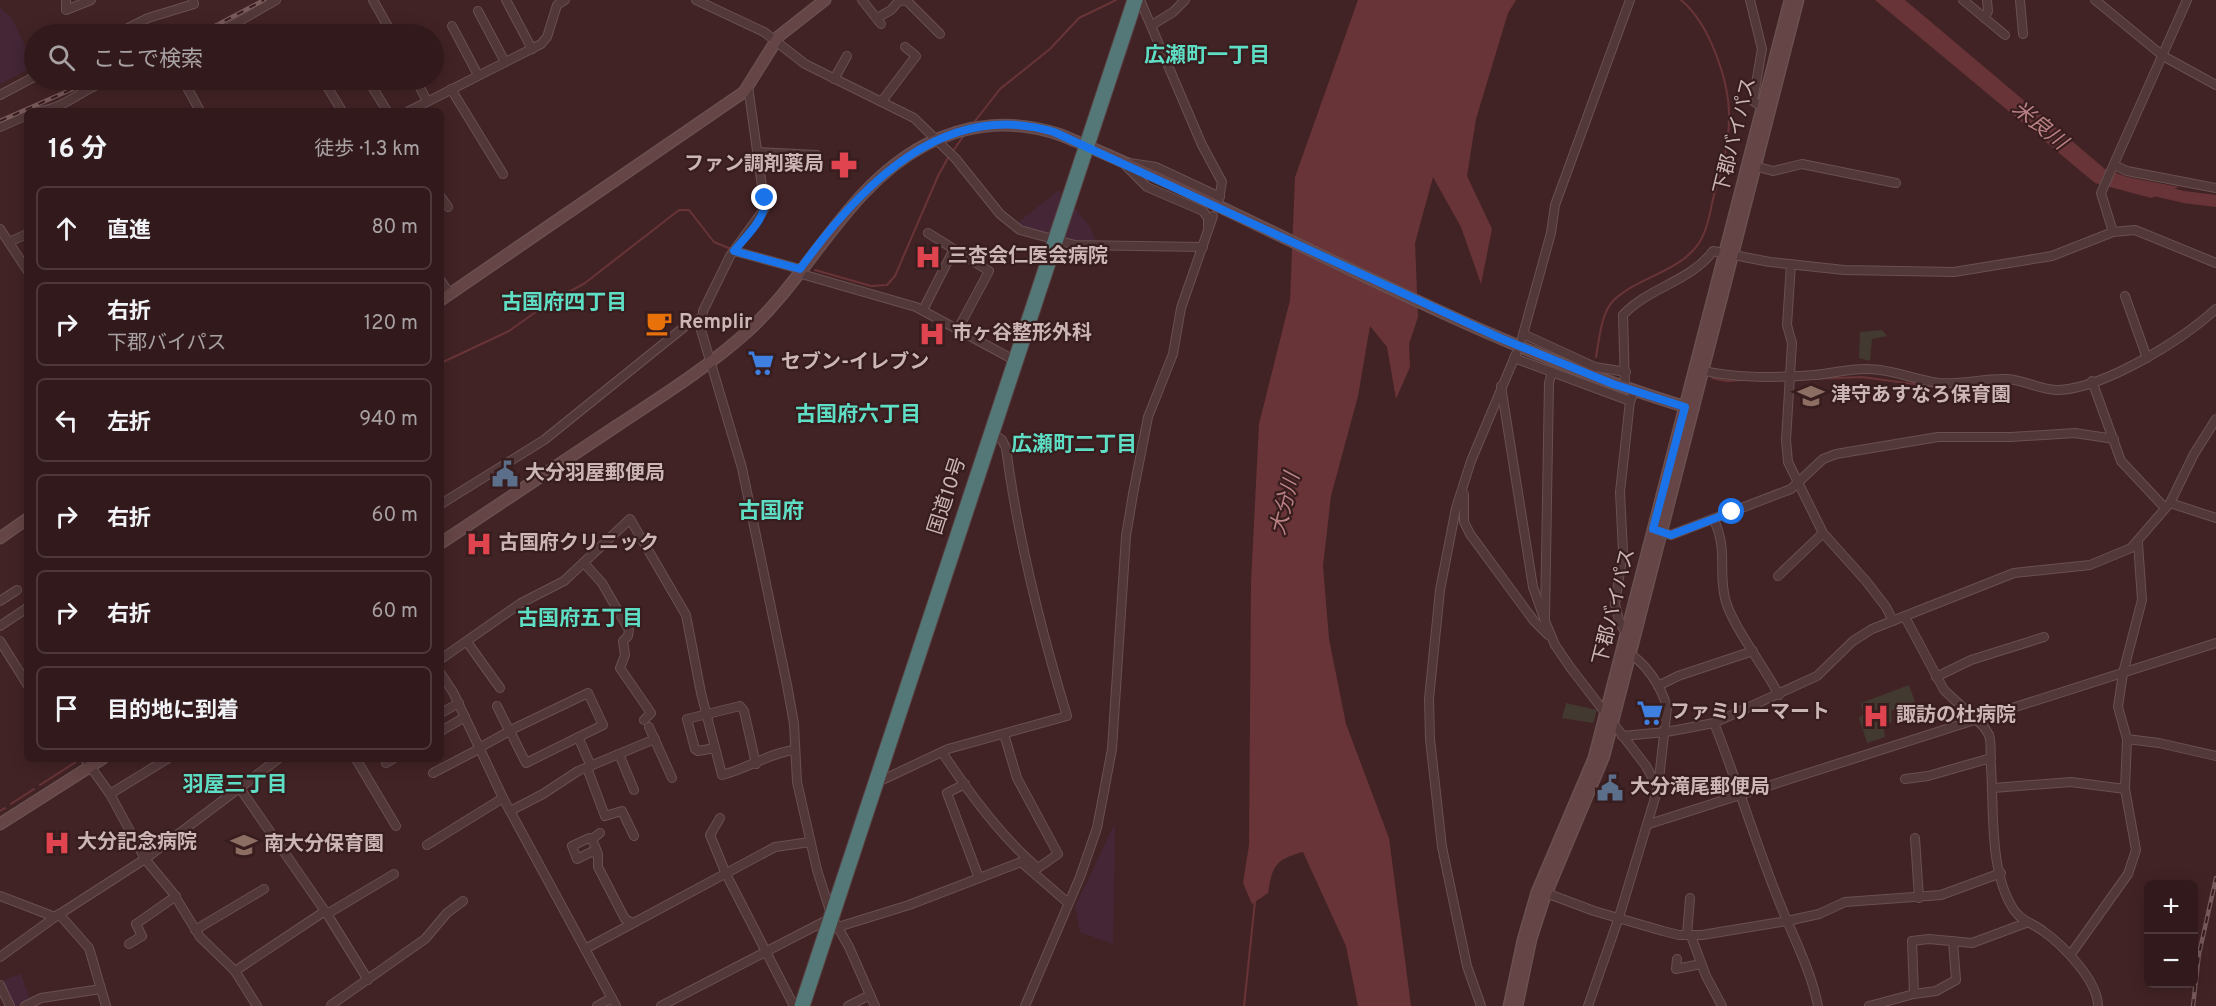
<!DOCTYPE html>
<html lang="ja">
<meta charset="utf-8">
<style>
body{margin:0;font-family:Overpass,"Noto Sans JP",sans-serif;background:#3a2325;color:#f1f3f6}
.controls{position:absolute;right:18px;bottom:18px;display:grid;overflow:hidden;border-radius:9px;box-shadow:0 3px 15px #0003}
.controls button{width:54px;height:54px;display:grid;place-items:center;padding:0;border:0;border-bottom:2px solid #4d383b;background:#321a1c;color:#f1f3f6;font:30px sans-serif}
.stop{position:absolute;width:18px;height:18px;margin:-14px;border:4px solid #1a73e8;border-radius:50%;background:#fff}
.stop.end{background:#1a73e8;border-color:#fff;box-shadow:0 2px 6px #0008}
.list{margin:0;padding:0;list-style:none}
h2{display:flex;justify-content:space-between;align-items:center;height:78px;margin:0;padding:0 24px;font-size:26px}
h2 small{font-size:20px;font-weight:400;color:#a8a1a3}
.list li{display:grid;grid-template-columns:39px 1fr auto;gap:18px;align-items:center;box-sizing:border-box;height:84px;margin:0 12px 12px;padding:0 12px;border:2px solid #4d383b;border-radius:9px}
.list b{display:block;font-size:22px;white-space:nowrap}
.list p{margin:0;font-size:20px;white-space:nowrap;color:#a8a1a3}
.list em{font-size:20px;font-style:normal;color:#a8a1a3}
.icon{flex:none;width:33px;height:33px;fill:none;stroke:currentColor;stroke-width:2;stroke-linecap:round;stroke-linejoin:round}
.map{position:relative;flex:none;width:2216px;height:1006px;overflow:hidden}
.search{position:absolute;background:#321a1c;box-shadow:0 3px 15px #0003;left:24px;top:24px;width:420px;height:66px;display:flex;align-items:center;gap:15px;box-sizing:border-box;padding:0 21px;border-radius:33px;color:#a8a1a3;font-size:22px}
.panel{position:absolute;background:#321a1c;box-shadow:0 3px 15px #0003;left:24px;top:108px;width:420px;height:654px;border-radius:9px}
.map>svg:first-child{display:block}
.medical{fill:#423930}
.green{fill:#442637}
.water{fill:#683437}
.lines{fill:none;stroke-linecap:round;stroke-linejoin:round}
.stream{stroke:#683437;stroke-width:2}
.river{stroke:#683437;stroke-width:12}
.street-casing{stroke:#695051;stroke-width:10}
.secondary-casing{stroke:#695051;stroke-width:13}
.highway-casing{stroke:#594041;stroke-width:17}
.street{stroke:#523839;stroke-width:8}
.secondary{stroke:#654546;stroke-width:10}
.highway{stroke:#547877;stroke-width:15}
.rail-casing{stroke:#795a5b;stroke-width:4.5}
.rail{stroke:#371d1e;stroke-width:2;stroke-dasharray:7;stroke-linecap:butt}
.route{stroke:#1a73e8;stroke-width:8}
.labels{text-anchor:middle;dominant-baseline:central;stroke-width:4.5;stroke-linejoin:round;paint-order:stroke}
.street-label{font-size:20px;fill:#ccb5b5;stroke:#371d1e}
.poi-label{font-size:20px;font-weight:bold;fill:#ccb5b5;stroke:#371d1e;text-anchor:start}
.neighbourhood-label{font-size:21px;font-weight:bold;fill:#5edec4;stroke:#371d1e}
.water-label{font-size:21px;font-style:italic;fill:#ba8185;stroke:#371d1e}
.quarter-label{font-size:22px;font-weight:bold;fill:#5edec4;stroke:#371d1e}
</style>
<div class="map">
<svg width="2216" height="1006" viewBox="0 0 2216 1006">
<rect width="100%" height="100%" fill="#422325"/>
<g class="medical">
<path d="M1882,330l5,6 -15,3 -2,22 -11,-3 1,-26z"/>
<path d="M1909,685l6,17 -24,9 1,11 -9,3 2,12 -18,6 -8,-25 4,-4 -2,-11z"/>
<path d="M1566,703l31,7 -4,13 -31,-5z"/>
</g>
<g class="green">
<path d="M0,7l12,12 15,31 7,-3v19l-34,18z"/>
<path d="M1059,190l3,6 -13,40 -33,-12z"/>
<path d="M1074,207l17,21 5,15 -32,-3z"/>
<path d="M1115,823l-2,121 -33,-12 -5,-25z"/>
<path d="M21,974l9,26 -9,6h-10l-9,-25z"/>
</g>
<g class="water">
<path d="M1358,0h158l-8,13 -32,106 -9,57 25,53 -11,55 -20,-57 -28,-50 -18,66 3,74 -9,27 1,23 -14,32 -9,-52 -17,-21 -12,70 -27,100 -8,70 6,73 17,85 43,114 22,168h-53l-12,-60 -43,-94c-27,7 -31,14 -35,41l-16,11 -9,-21 6,-38 2,-263 8,-158 31,-124 5,-123z"/>
<path d="M1875,0h30l200,169 22,8 52,10 -28,11 -56,-15z"/>
</g>
<g class="lines">
<g class="stream">
<path d="M972,125l28,-36 50,-40 29,-31 37,-18"/>
<path d="M953,151l12,-17"/>
<path d="M815,270l56,16 16,-1 8,-9 43,-100 11,-20"/>
<path d="M1596,357c3,-16 5,-44 17,-56 24,-24 67,-29 86,-58 9,-14 11,-32 15,-48 7,-24 15,-50 15,-76 1,-36 -19,-95 -48,-119"/>
<path d="M441,363l68,-32 38,-27 38,-21 94,-73h10l25,32 17,7"/>
<path d="M1712,378l15,3 16,-1"/>
<path d="M1809,379l53,-2 81,11 24,-2"/>
<path d="M1994,383h15"/>
<path d="M40,785l39,-25"/>
<path d="M11,804l23,-15"/>
<path d="M0,811l5,-3"/>
<path d="M1244,1006l11,-105"/>
</g>
<path class="river" d="M2149,189l35,8 32,4"/>
<g class="street-casing">
<g id="street">
<path d="M66,0v10l25,-10"/>
<path d="M373,0l19,34"/>
<path d="M506,0l26,49"/>
<path d="M696,0l68,32 41,32 109,54 41,40 45,56 20,16 55,15 128,2"/>
<path d="M862,0l19,24"/>
<path d="M1140,0l62,145 20,37 -3,17"/>
<path d="M1750,0l12,49 -9,52 9,6"/>
<path d="M1963,0l42,35"/>
<path d="M2020,0l3,34"/>
<path d="M2095,0l68,56 53,29"/>
<path d="M478,11l27,51"/>
<path d="M877,18l14,-8 7,-8 8,-2 34,34"/>
<path d="M1984,18l4,-7 -1,-11"/>
<path d="M1152,25l21,-13 12,-12"/>
<path d="M452,26l26,49"/>
<path d="M116,34l32,-16 46,-14 -1,-4"/>
<path d="M217,34l59,-34"/>
<path d="M834,79l13,-23"/>
<path d="M183,80l17,31"/>
<path d="M323,80l19,31"/>
<path d="M368,80l19,31"/>
<path d="M416,80l11,21"/>
<path d="M748,86l17,122 -35,48 -27,55 -2,19 41,138 45,217 7,39 3,58 20,88 15,47 17,30 26,59"/>
<path d="M451,89l52,85"/>
<path d="M0,95l34,-18"/>
<path d="M882,101l34,-45 -11,-9"/>
<path d="M40,111c26,-3 44,-24 70,-31"/>
<path d="M409,111l132,-67 6,-7 10,-32 8,-5"/>
<path d="M0,127l27,-12"/>
<path d="M758,152l59,3"/>
<path d="M1129,163l27,4 64,30"/>
<path d="M1125,165l22,22 56,24 5,7v9"/>
<path d="M2114,165l13,6 89,17"/>
<path d="M1755,166l18,5 29,-7 94,19"/>
<path d="M441,197l7,10"/>
<path d="M0,229l27,41"/>
<path d="M2113,232l-12,-39 86,-193"/>
<path d="M928,233l61,38 -31,58"/>
<path d="M9,242l18,-8"/>
<path d="M734,251l66,18"/>
<path d="M1791,264l-4,61 5,18 -6,97 2,22 35,71 43,48 20,26 7,14"/>
<path d="M798,273l118,34 100,54"/>
<path d="M441,281l9,13"/>
<path d="M2125,296l22,62"/>
<path d="M923,310l31,-61"/>
<path d="M1523,334l72,33 31,5"/>
<path d="M1522,338l29,-105 4,-28 75,-205"/>
<path d="M1514,358l116,43 2,-4"/>
<path d="M1697,369c36,10 79,9 117,6 18,-1 35,-7 54,-6 24,0 47,11 71,14 23,2 45,-5 68,-4 19,1 34,12 53,11 46,-3 122,-50 156,-81"/>
<path d="M2092,381l29,80 44,47"/>
<path d="M1501,386l32,201 12,34 10,24 15,22 76,99 12,22 -39,129 -31,89"/>
<path d="M1625,388l-2,-73c26,-28 67,-33 90,-64l57,11 74,8 110,2 98,-16 61,-24 22,-2 81,33"/>
<path d="M1464,494v28l6,12 64,87 14,14"/>
<path d="M2170,503l46,15"/>
<path d="M441,504l103,-64 144,-116 13,-6"/>
<path d="M1714,520c15,33 3,52 12,82 8,26 39,66 53,93"/>
<path d="M1656,530l15,5 120,-46 32,-30 13,-5 102,-17h73l64,-4 39,6"/>
<path d="M584,563l18,20 27,47 -1,6 -5,5 2,14 -5,13 31,45 -7,7"/>
<path d="M1778,576l45,-43"/>
<path d="M0,601l17,-11"/>
<path d="M1905,617l39,73 40,37 5,8c3,10 1,21 2,32 3,43 -2,106 23,143 8,12 19,13 29,21 20,14 55,50 55,75"/>
<path d="M1545,618l4,-235 3,-11"/>
<path d="M0,626l27,-18"/>
<path d="M1626,634l-7,-14 -4,-16 8,-52 -3,-60 10,-91"/>
<path d="M0,641l27,43"/>
<path d="M467,642l33,46"/>
<path d="M1626,652c19,9 36,35 41,56l-9,80"/>
<path d="M441,659l80,-56 43,-22 66,-62 56,96 15,78 21,82c25,-6 47,-22 72,-25"/>
<path d="M441,674l12,18 50,106 113,208"/>
<path d="M1936,677l35,-17 73,-23"/>
<path d="M1658,686l20,-10 75,-25"/>
<path d="M441,713l18,-10"/>
<path d="M1714,723c22,55 39,112 61,168 14,38 35,75 43,115"/>
<path d="M649,727l23,51"/>
<path d="M441,731l24,-14"/>
<path d="M1622,736l44,-4 48,-9 103,-47 36,-35 19,-12 142,-56 76,-8 41,-17 39,-45 24,-49 22,-35"/>
<path d="M578,737l13,29"/>
<path d="M2127,739l32,4 57,13"/>
<path d="M479,748l36,-20 73,-35 15,32 -77,38 -14,-28c-6,-10 -10,-19 -15,-29"/>
<path d="M715,748l-17,3 -3,-2 -8,-30 53,-13 4,5 12,53"/>
<path d="M942,752c27,41 59,85 96,116l20,-14 -41,-76 -13,-44"/>
<path d="M619,754l15,36"/>
<path d="M85,759l25,35 35,65 28,34 27,44 35,34 22,35"/>
<path d="M356,759l40,67"/>
<path d="M386,763l7,-4"/>
<path d="M587,768l18,48 17,-5 12,25"/>
<path d="M433,773l46,-24"/>
<path d="M1905,779l23,-3 63,-18"/>
<path d="M876,783l72,-34 119,-33c-27,-89 -49,-176 -61,-268l-4,-8 -11,-8"/>
<path d="M965,784l-18,9 32,85"/>
<path d="M239,787l88,127 41,66"/>
<path d="M1993,788l78,-6 54,7"/>
<path d="M110,794l57,-35"/>
<path d="M510,811l33,-17 35,-23 77,-32"/>
<path d="M720,818l-10,17 16,39 68,132"/>
<path d="M1649,824l567,-181"/>
<path d="M1915,838l4,60"/>
<path d="M592,839l8,-6"/>
<path d="M427,845l76,-47"/>
<path d="M598,854l-7,-2 -14,7 -5,-13 17,-8 3,1 6,15v13l27,52 8,4"/>
<path d="M1546,893l48,18 69,20 16,4h23l85,-14 32,-7 26,-12 96,-7 60,-22"/>
<path d="M0,896l55,21 90,-58 133,-100"/>
<path d="M59,914l30,34 17,58"/>
<path d="M327,914l67,-40"/>
<path d="M838,927l71,-22 112,-43 46,40"/>
<path d="M195,930l69,-41"/>
<path d="M1687,935l3,-37"/>
<path d="M1691,936l15,40 16,30"/>
<path d="M129,944l13,-8 -6,-12 40,-28"/>
<path d="M585,949l190,-102 35,-5"/>
<path d="M2071,954l57,-80 8,-24 -11,-61 2,-50 -9,-32 5,-34 19,-73 -4,-57"/>
<path d="M0,957l55,-40"/>
<path d="M1677,959l-1,10 25,-5"/>
<path d="M235,971l90,-60"/>
<path d="M0,985l10,21"/>
<path d="M1914,994l22,-3 20,-11 -3,-39"/>
<path d="M331,1005l94,-66 22,-26 16,-12"/>
<path d="M25,1006l16,-8 60,-9"/>
<path d="M597,1006l15,-8"/>
<path d="M661,1006l170,-88"/>
<path d="M848,1006l22,-11"/>
<path d="M1025,1006l55,-129 17,-49 15,-79 14,-213 7,-42 15,-77 25,-63 8,-46 32,-92"/>
<path d="M1481,1006l-14,-40 -25,-119 -12,-108 -1,-40 11,-109 16,-82 15,-47 45,-107"/>
<path d="M1869,1006l45,-12 -2,-53 17,-2 43,4 54,-20"/>
</g>
</g>
<g class="secondary-casing">
<g id="secondary">
<path d="M441,300l303,-208 35,-56 46,-36"/>
<path d="M0,538l27,-19"/>
<path d="M441,543c58,-39 116,-77 174,-116 45,-30 92,-59 132,-95 64,-58 99,-145 178,-187 43,-22 90,-26 136,-10 212,88 411,209 632,274"/>
<path d="M0,824l102,-65"/>
<path d="M1509,1006l14,-66 14,-48 57,-134 196,-758"/>
<path d="M1517,1006l14,-67 13,-40 60,-143 194,-756"/>
</g>
</g>
<g class="highway-casing">
<path id="highway" d="M802,1006l333,-1006"/>
</g>
<use href="#street" class="street"/>
<use href="#secondary" class="secondary"/>
<use href="#highway" class="highway"/>
<g class="rail-casing">
<g id="rail">
<path d="M200,34l64,-34"/>
<path d="M0,121l93,-41"/>
<path d="M2193,1006l6,-52 17,-76"/>
</g>
</g>
<use href="#rail" class="rail"/>
</g>
<g class="lines">
<path class="route" d="M765,198c2,20 -19,38 -31,53l66,18c59,-82 143,-171 254,-137l446,206 113,46 72,23 -32,122 18,6 61,-23"/>
</g>
<defs>
<g id="pharmacy-bare" transform="scale(2.07)"><path d="M-2-6h4v4h4v4h-4v4h-4v-4h-4v-4h4Z" fill="#e0444e" stroke="#371d1e" stroke-width="2.5" paint-order="stroke"/></g>
<g id="hospital-bare" transform="scale(2.07)"><path d="M-5-5h3v3.5h4V-5h3V5h-3V1.5h-4V5h-3Z" fill="#e0444e" stroke="#371d1e" stroke-width="2.5" paint-order="stroke"/></g>
<g id="cafe-bare" transform="scale(2.07)"><path d="M-5.5-4.5H6V0H3Q3 3.5 0 3.5H-2.5Q-5.5 3.5-5.5 0ZM3-3.2v2h1.7v-2ZM-6 4.5H4V6H-6Z" fill="#e8710a" stroke="#371d1e" stroke-width="2.5" paint-order="stroke"/></g>
<g id="supermarket-bare" transform="scale(2.07)"><path d="M-6-5.5h2.5l.6 2H6L4.5 2H-2.5L-4.4-4H-6ZM-1.5 3.2a1.3 1.3 0 1 0 .1 0ZM3 3.2a1.3 1.3 0 1 0 .1 0Z" fill="#3f7fe0" stroke="#371d1e" stroke-width="2.5" paint-order="stroke"/></g>
<g id="school-bare" transform="scale(2.07)"><path d="M0-5L7-2L0 1L-7-2ZM-4 1L0 2.5L4 1V4Q0 6-4 4Z" fill="#8d6e63" stroke="#371d1e" stroke-width="2.5" paint-order="stroke"/></g>
<g id="civic-bare" transform="scale(2.07)"><path d="M-.6-6.5H3V-4.5H.6V-3L4-1V1h2V6H-6V1h2V-1L-.6-3ZM-1.2 2.5V6h2.4V2.5Z" fill="#5c6f8a" stroke="#371d1e" stroke-width="2.5" paint-order="stroke"/></g>
</defs>
<g fill-rule="evenodd">
<use href="#pharmacy-bare" x="844" y="165"/>
<use href="#hospital-bare" x="928" y="257"/>
<use href="#cafe-bare" x="659" y="323"/>
<use href="#hospital-bare" x="932" y="334"/>
<use href="#supermarket-bare" x="761" y="363"/>
<use href="#school-bare" x="1811" y="396"/>
<use href="#civic-bare" x="505" y="474"/>
<use href="#hospital-bare" x="479" y="544"/>
<use href="#supermarket-bare" x="1650" y="713"/>
<use href="#hospital-bare" x="1876" y="716"/>
<use href="#civic-bare" x="1610" y="788"/>
<use href="#hospital-bare" x="57" y="843"/>
<use href="#school-bare" x="244" y="845"/>
</g>
<g class="labels">
<g class="street-label">
<text transform="translate(1736 136) rotate(-76)">下郡バイパス</text>
<text transform="translate(948 496) rotate(-72)">国道10号</text>
<text transform="translate(1615 607) rotate(-76)">下郡バイパス</text>
</g>
<g class="poi-label">
<text x="824" y="165" text-anchor="end">ファン調剤薬局</text>
<text x="948" y="257">三杏会仁医会病院</text>
<text x="679" y="323">Remplir</text>
<text x="952" y="334">市ヶ谷整形外科</text>
<text x="781" y="363">セブン-イレブン</text>
<text x="1831" y="396">津守あすなろ保育園</text>
<text x="525" y="474">大分羽屋郵便局</text>
<text x="499" y="544">古国府クリニック</text>
<text x="1670" y="713">ファミリーマート</text>
<text x="1896" y="716">諏訪の杜病院</text>
<text x="1630" y="788">大分滝尾郵便局</text>
<text x="77" y="843">大分記念病院</text>
<text x="264" y="845">南大分保育園</text>
</g>
<g class="neighbourhood-label">
<text x="1207" y="56">広瀬町一丁目</text>
<text x="564" y="303">古国府四丁目</text>
<text x="858" y="415">古国府六丁目</text>
<text x="1074" y="445">広瀬町二丁目</text>
<text x="580" y="619">古国府五丁目</text>
<text x="235" y="785">羽屋三丁目</text>
</g>
<g class="water-label">
<text transform="translate(2039 126) rotate(39)">米良川</text>
<text transform="translate(1286 504) rotate(-76)">大分川</text>
</g>
<g class="quarter-label">
<text x="771" y="512">古国府</text>
</g>
</g>
</svg>
<div class="controls">
<button>+</button>
<button>−</button>
</div>
<div class="stop" style="left:1732px;top:512px"></div>
<div class="stop end" style="left:765px;top:198px"></div>
<div class="search"><svg class="icon" aria-label="search" viewBox="0 0 24 24"><circle cx="10" cy="10" r="6"/><path d="M15 15l6 6"/></svg>ここで検索</div>
<section class="panel">
<h2>16 分<small>徒歩 · 1.3 km</small></h2>
<ul class="list">
<li><svg class="icon" aria-label="ahead" viewBox="0 0 24 24"><path d="M12 20V5M6 11l6-6 6 6"/></svg><div><b>直進</b></div><em>80 m</em></li>
<li><svg class="icon" aria-label="right" viewBox="0 0 24 24"><path d="M7 20v-9h11M14 6l5 5-5 5"/></svg><div><b>右折</b><p>下郡バイパス</p></div><em>120 m</em></li>
<li><svg class="icon" aria-label="left" viewBox="0 0 24 24"><path d="M17 20v-9H6M10 6l-5 5 5 5"/></svg><div><b>左折</b></div><em>940 m</em></li>
<li><svg class="icon" aria-label="right" viewBox="0 0 24 24"><path d="M7 20v-9h11M14 6l5 5-5 5"/></svg><div><b>右折</b></div><em>60 m</em></li>
<li><svg class="icon" aria-label="right" viewBox="0 0 24 24"><path d="M7 20v-9h11M14 6l5 5-5 5"/></svg><div><b>右折</b></div><em>60 m</em></li>
<li><svg class="icon" aria-label="arrive" viewBox="0 0 24 24"><path d="M6 21V4h12l-3 4 3 4H6"/></svg><div><b>目的地に到着</b></div></li>
</ul>
</section>
</div>
